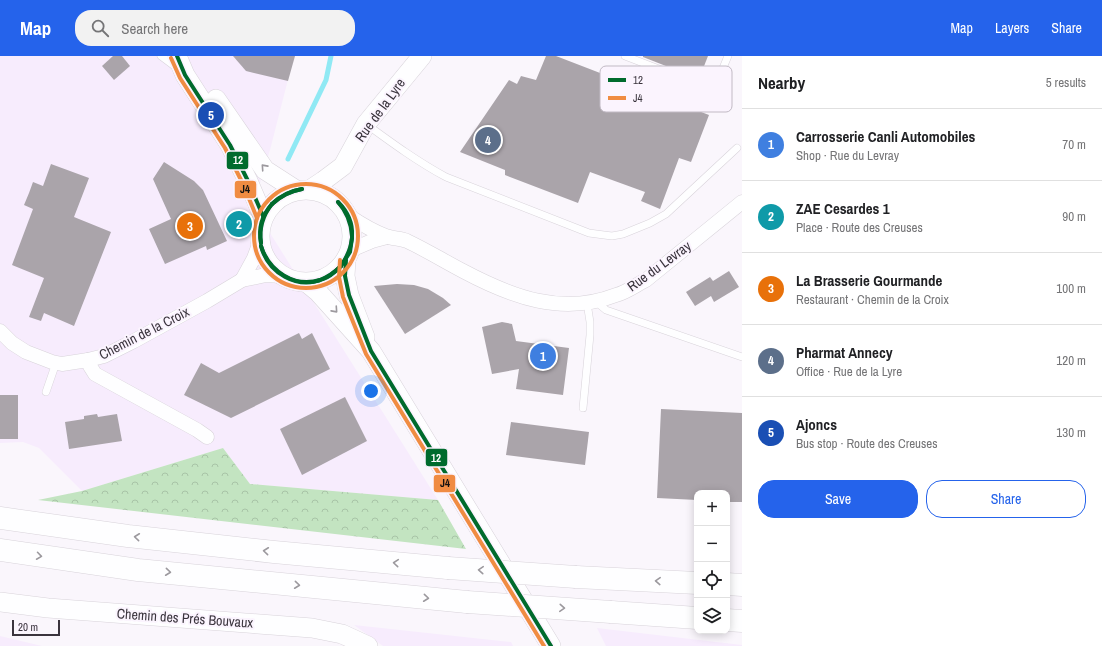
<!DOCTYPE html>
<meta charset="utf-8">
<style>
body{margin:0;font-family:"Archivo Narrow",sans-serif;background:#f2f2f2;color:#202124}
.controls{position:absolute;right:12px;bottom:12px;display:grid;overflow:hidden;border-radius:8px;box-shadow:0 2px 10px #0003}
.controls button{width:36px;height:36px;display:grid;place-items:center;padding:0;border:0;border-bottom:1px solid #e0e0e0;background:#fff;color:#202124;font:20px sans-serif}
.scale{position:absolute;left:12px;bottom:10px;width:48px;box-sizing:border-box;padding-left:4px;border:2px solid #3a343d;border-top:0;font-size:11px;line-height:14px;white-space:nowrap;color:#3a343d;-webkit-text-stroke:3px #fbf4fe;paint-order:stroke}
.you{position:absolute;left:371px;top:335px;width:14px;height:14px;margin:-10px;border:3px solid #fff;border-radius:50%;background:#1a73e8;box-shadow:0 0 0 6px #1a73e833}
.badge{display:grid;place-items:center;width:26px;height:26px;border-radius:50%;background:#2563eb;color:#fff;font-size:13px;font-weight:700}
.pin{position:absolute;translate:-50% -50%;border:2px solid #fff;box-shadow:0 1px 4px #0006}
.list{margin:0;padding:0;list-style:none}
h2{display:flex;justify-content:space-between;align-items:center;height:52px;margin:0;padding:0 16px;font-size:17px}
h2 small{font-size:13px;font-weight:400;color:#757577}
.list li{display:grid;grid-template-columns:26px 1fr auto;gap:12px;align-items:center;box-sizing:border-box;height:72px;padding:0 16px;border-top:1px solid #e0e0e0}
.list b{display:block;font-size:15px;white-space:nowrap}
.list p{margin:0;font-size:13px;white-space:nowrap;color:#757577}
.list em{font-size:13px;font-style:normal;color:#757577}
.actions{display:flex;gap:8px;padding:12px 16px}
.actions a{flex:1;padding:9px 0;border:1px solid #2563eb;border-radius:16px;text-align:center;font-size:14px;color:#2563eb}
.actions .main{background:#2563eb;color:#fff}
.icon{flex:none;width:22px;height:22px;fill:none;stroke:currentColor;stroke-width:2;stroke-linecap:round;stroke-linejoin:round}
.map{position:relative;flex:none;width:742px;height:590px;overflow:hidden}
header{display:flex;align-items:center;gap:24px;box-sizing:border-box;height:56px;padding:0 20px;background:#2563eb;color:#fff}
header strong{font-size:19px}
nav{display:flex;gap:22px;margin-inline-start:auto;font-size:14px}
.search{width:280px;height:36px;background:#f2f2f2;display:flex;align-items:center;gap:10px;box-sizing:border-box;padding:0 14px;border-radius:16px;color:#757577;font-size:15px}
main{display:flex}
aside{flex:1;background:#fff}
.map>svg:first-child{display:block}
.built{fill:#f7ecfd}
.forest{fill:url(#forest-crowns)}
.lines{fill:none;stroke-linecap:round;stroke-linejoin:round}
.stream{stroke:#90e9f4;stroke-width:5}
.building{fill:#aaa4aa}
.lane-casing{stroke:#d8d3da;stroke-width:8}
.street-casing{stroke:#d8d3da;stroke-width:15}
.secondary-casing{stroke:#d8d3da;stroke-width:20}
.highway-casing{stroke:#d8d3da;stroke-width:23}
.lane{stroke:#fefeff;stroke-width:7}
.street{stroke:#fefeff;stroke-width:14}
.secondary{stroke:#fefeff;stroke-width:19}
.highway{stroke:#fefeff;stroke-width:22}
.highway-bridge-casing{stroke:#d8d3da;stroke-width:23;stroke-linecap:butt}
.highway-bridge{stroke:#fefeff;stroke-width:22}
.bus-1-casing{stroke:#fbf4fe;stroke-width:7}
.bus-2-casing{stroke:#fbf4fe;stroke-width:7}
.bus-1{stroke:#006b2d;stroke-width:4}
.bus-2{stroke:#f08c42;stroke-width:4}
.oneway{stroke:#9c999e}
.labels{text-anchor:middle;dominant-baseline:central;stroke-width:4;stroke-linejoin:round;paint-order:stroke}
.street-label{font-size:14px;fill:#3a343d;stroke:#fbf4fe}
.key{fill:#fbf4fe;stroke:#c1bac4;stroke-width:1}
.key-label{font-size:11px;fill:#3a343d}
.line-badge{stroke:#fbf4fe;stroke-width:1.5}
.badge-label{font-size:11px;text-anchor:middle;font-weight:bold;fill:#fff}
.pale-badge-label{font-size:11px;text-anchor:middle;font-weight:bold;fill:#111}
</style>
<header>
<strong>Map</strong>
<div class="search"><svg class="icon" aria-label="search" viewBox="0 0 24 24"><circle cx="10" cy="10" r="6"/><path d="M15 15l6 6"/></svg>Search here</div>
<nav><a>Map</a><a>Layers</a><a>Share</a></nav>
</header>
<main>
<div class="map">
<svg width="742" height="590" viewBox="0 0 742 590">
<defs>
<pattern id="forest-crowns" width="20" height="18" patternUnits="userSpaceOnUse"><rect width="20" height="18" fill="#c3e4c1"/><path d="M2 6a3 3 0 1 1 6 0M12 15a3 3 0 1 1 6 0" fill="none" stroke="#a8c4a7"/></pattern>
</defs>
<rect width="100%" height="100%" fill="#faf6fc"/>
<g class="built">
<path d="M0,0h294l-24,94 -17,56 185,294 -188,-16 -27,-36 -141,43 -43,-43 -16,-6 -23,1z"/>
<path d="M354,569l157,17 2,4h-130z"/>
<path d="M597,572l145,17v1h-136z"/>
<path d="M0,580l42,10h-42z"/>
</g>
<path class="forest" d="M223,392l27,36 188,16 28,49 -428,-49 44,-9z"/>
<g class="lines">
<path class="stream" d="M288,103l38,-79 5,-24"/>
</g>
<g class="building">
<path d="M113,0h9l8,10 -16,14 -12,-14z"/>
<path d="M233,0h62l-7,25 -42,-10z"/>
<path d="M546,0h10l153,59 -18,47 -12,-4 -19,51 -19,-8 4,-9 -55,-20 -12,31 -73,-28v-5l-45,-18 49,-72 8,4 4,-8 15,4z"/>
<path d="M643,0h65l-9,23 -56,-22z"/>
<path d="M164,106l30,19 9,9 24,51 -20,9 -1,-4 -41,18 -16,-35 22,-10 -18,-40z"/>
<path d="M51,108l38,14 -15,39 37,15 -37,94 -30,-13 -3,8 -12,-4 15,-39 -32,-13 21,-56 -9,-4 5,-12 4,-11 10,4z"/>
<path d="M729,215l10,16 -25,15 -3,-6 -16,10 -9,-14 24,-15 3,4z"/>
<path d="M397,228l17,1 14,4 15,9 8,7 -46,29 -31,-48z"/>
<path d="M502,266l10,2 4,17 53,7 -6,47 -47,-6 3,-20 -27,5 -10,-47z"/>
<path d="M299,277l3,6 10,-6 18,36 -99,49 -47,-23 17,-32 18,10z"/>
<rect x="0" y="339" width="18" height="44"/>
<path d="M345,341l22,44 -65,34 -22,-46z"/>
<path d="M661,353l81,4v89h-15v-9h-30v7l-40,-2z"/>
<path d="M97,358l1,3 19,-3 5,27 -53,8 -4,-27 19,-3v-3z"/>
<path d="M511,366l78,10 -4,33 -79,-10z"/>
</g>
<g class="lines">
<g class="lane-casing">
<g id="lane">
<path d="M161,0l16,12"/>
<path d="M625,0l73,28c21,3 23,-12 30,-28"/>
<path d="M366,68c26,19 52,38 80,53l143,56 15,2 8,1 11,-2 27,-11 16,-9 71,-66"/>
<path d="M598,245l2,4 6,5 136,47"/>
<path d="M46,336l10,-29"/>
<path d="M583,352l7,-73v-13l-3,-19"/>
</g>
</g>
<g class="street-casing">
<g id="street">
<path d="M349,160c12,8 23,15 37,20 7,3 14,2 21,5 19,9 37,20 56,30 49,26 99,45 153,24 11,-3 20,-10 30,-15l96,-78"/>
<path d="M351,194l21,-9 15,-4"/>
<path d="M242,224l12,-22 6,-16"/>
<path d="M0,275l12,12 14,9 26,10 10,2 26,-4 16,-4 30,-15 73,-40 35,-21 24,-5 16,1"/>
<path d="M88,304l2,6 5,8 102,56 10,7"/>
</g>
</g>
<g class="secondary-casing">
<g id="secondary">
<path d="M177,0l8,19 45,70 18,36 15,35"/>
<path d="M216,43l49,71 31,20"/>
<path d="M311,133l12,-8 20,-15 23,-42 56,-68"/>
<circle cx="306" cy="180" r="46"/>
<path d="M346,204l-1,16 4,19 16,42"/>
<path d="M307,227l11,9 53,59 180,295"/>
<path d="M0,546l48,6 264,20 30,6 26,12"/>
</g>
</g>
<g class="highway-casing">
<g id="highway">
<path d="M0,462l128,18 146,16 174,16"/>
<path d="M0,494l138,20 329,32"/>
<path d="M576,521l121,6"/>
<path d="M727,528l15,1"/>
<path d="M611,556l86,6"/>
<path d="M727,564l15,1"/>
</g>
</g>
<use href="#lane" class="lane"/>
<use href="#street" class="street"/>
<use href="#secondary" class="secondary"/>
<use href="#highway" class="highway"/>
<g class="highway-bridge-casing">
<g id="highway-bridge">
<path d="M448,512l128,9"/>
<path d="M467,546l144,10"/>
</g>
</g>
<use href="#highway-bridge" class="highway-bridge"/>
<g class="bus-1-casing">
<g id="bus-1">
<path d="M177,0l8,19 45,70 18,36 15,35"/>
<path d="M338,146c9,9 15,20 14,34"/>
<path d="M338,146c9,10 13,20 14,34"/>
<path d="M272,148c9,-9 18,-13 30,-15"/>
<path d="M272,148c9,-8 18,-13 30,-15"/>
<path d="M261,187c-3,-15 1,-28 11,-39"/>
<path d="M261,187c-2,-15 2,-28 11,-39"/>
<path d="M261,190c8,25 33,42 59,34 8,-3 15,-8 21,-14"/>
<path d="M261,190c7,27 36,44 62,33 7,-2 13,-8 18,-13"/>
<path d="M346,204l-1,16 4,19 22,56 180,295"/>
<path d="M341,210c6,-9 10,-17 11,-28"/>
<path d="M341,210l9,-14 2,-14"/>
</g>
</g>
<g class="bus-2-casing">
<g id="bus-2">
<path d="M171,2l9,20 45,70 18,36 14,34"/>
<circle cx="306" cy="180" r="52"/>
<path d="M340,204l-1,17 4,20 23,57 178,292"/>
</g>
</g>
<use href="#bus-1" class="bus-1"/>
<use href="#bus-2" class="bus-2"/>
</g>
<defs><path id="oneway-chevron" d="M-2-3.5L2.5 0L-2 3.5" fill="none" stroke-width="1.6" stroke-linecap="round" stroke-linejoin="round"/></defs>
<g class="oneway">
<use href="#oneway-chevron" transform="translate(264 111) rotate(-132)"/>
<use href="#oneway-chevron" transform="translate(335 254) rotate(48)"/>
<use href="#oneway-chevron" transform="translate(137 481) rotate(-174)"/>
<use href="#oneway-chevron" transform="translate(266 495) rotate(-174)"/>
<use href="#oneway-chevron" transform="translate(39 500) rotate(8)"/>
<use href="#oneway-chevron" transform="translate(396 507) rotate(-175)"/>
<use href="#oneway-chevron" transform="translate(481 514) rotate(-176)"/>
<use href="#oneway-chevron" transform="translate(168 516) rotate(6)"/>
<use href="#oneway-chevron" transform="translate(658 525) rotate(-177)"/>
<use href="#oneway-chevron" transform="translate(297 529) rotate(6)"/>
<use href="#oneway-chevron" transform="translate(426 542) rotate(6)"/>
<use href="#oneway-chevron" transform="translate(562 552) rotate(4)"/>
</g>
<g class="labels">
<g class="street-label">
<text transform="translate(380 54) rotate(-54)">Rue de la Lyre</text>
<text transform="translate(659 210) rotate(-36)">Rue du Levray</text>
<text transform="translate(144 277) rotate(-27)">Chemin de la Croix</text>
<text transform="translate(185 562) rotate(4)">Chemin des Prés Bouvaux</text>
</g>
</g>
<rect x="600" y="10" width="132" height="46" rx="6" class="key"/>
<rect x="608" y="22" width="18" height="4" fill="#006b2d"/>
<rect x="608" y="40" width="18" height="4" fill="#f08c42"/>
<g class="key-label">
<text x="633" y="28">12</text>
<text x="633" y="46">J4</text>
</g>
<g class="line-badge">
<rect x="226" y="95" width="23" height="19" rx="4" fill="#006b2d"/>
<rect x="234" y="124" width="23" height="19" rx="4" fill="#f08c42"/>
<rect x="425" y="392" width="23" height="19" rx="4" fill="#006b2d"/>
<rect x="433" y="418" width="23" height="19" rx="4" fill="#f08c42"/>
</g>
<g class="badge-label">
<text x="238" y="108">12</text>
<text x="436" y="406">12</text>
</g>
<g class="pale-badge-label">
<text x="245" y="137">J4</text>
<text x="445" y="431">J4</text>
</g>
</svg>
<div class="controls">
<button>+</button>
<button>−</button>
<button><svg class="icon" aria-label="locate" viewBox="0 0 24 24"><circle cx="12" cy="12" r="6"/><path d="M12 2v4M12 18v4M2 12h4M18 12h4"/></svg></button>
<button><svg class="icon" aria-label="layers" viewBox="0 0 24 24"><path d="M12 4l9 5-9 5-9-5zM3 14l9 5 9-5"/></svg></button>
</div>
<div class="scale">20 m</div>
<div class="you"></div>
<div class="pin badge" style="left:543px;top:300px;background:#3f7fe0">1</div>
<div class="pin badge" style="left:239px;top:168px;background:#0f9aa8">2</div>
<div class="pin badge" style="left:190px;top:170px;background:#e8710a">3</div>
<div class="pin badge" style="left:488px;top:84px;background:#5c6f8a">4</div>
<div class="pin badge" style="left:211px;top:59px;background:#1a4fb4">5</div>
</div>
<aside>
<h2>Nearby<small>5 results</small></h2>
<ul class="list">
<li><span class="badge" style="background:#3f7fe0">1</span><div><b>Carrosserie Canli Automobiles</b><p>Shop · Rue du Levray</p></div><em>70 m</em></li>
<li><span class="badge" style="background:#0f9aa8">2</span><div><b>ZAE Cesardes 1</b><p>Place · Route des Creuses</p></div><em>90 m</em></li>
<li><span class="badge" style="background:#e8710a">3</span><div><b>La Brasserie Gourmande</b><p>Restaurant · Chemin de la Croix</p></div><em>100 m</em></li>
<li><span class="badge" style="background:#5c6f8a">4</span><div><b>Pharmat Annecy</b><p>Office · Rue de la Lyre</p></div><em>120 m</em></li>
<li><span class="badge" style="background:#1a4fb4">5</span><div><b>Ajoncs</b><p>Bus stop · Route des Creuses</p></div><em>130 m</em></li>
</ul>
<div class="actions"><a class="main">Save</a><a>Share</a></div>
</aside>
</main>
